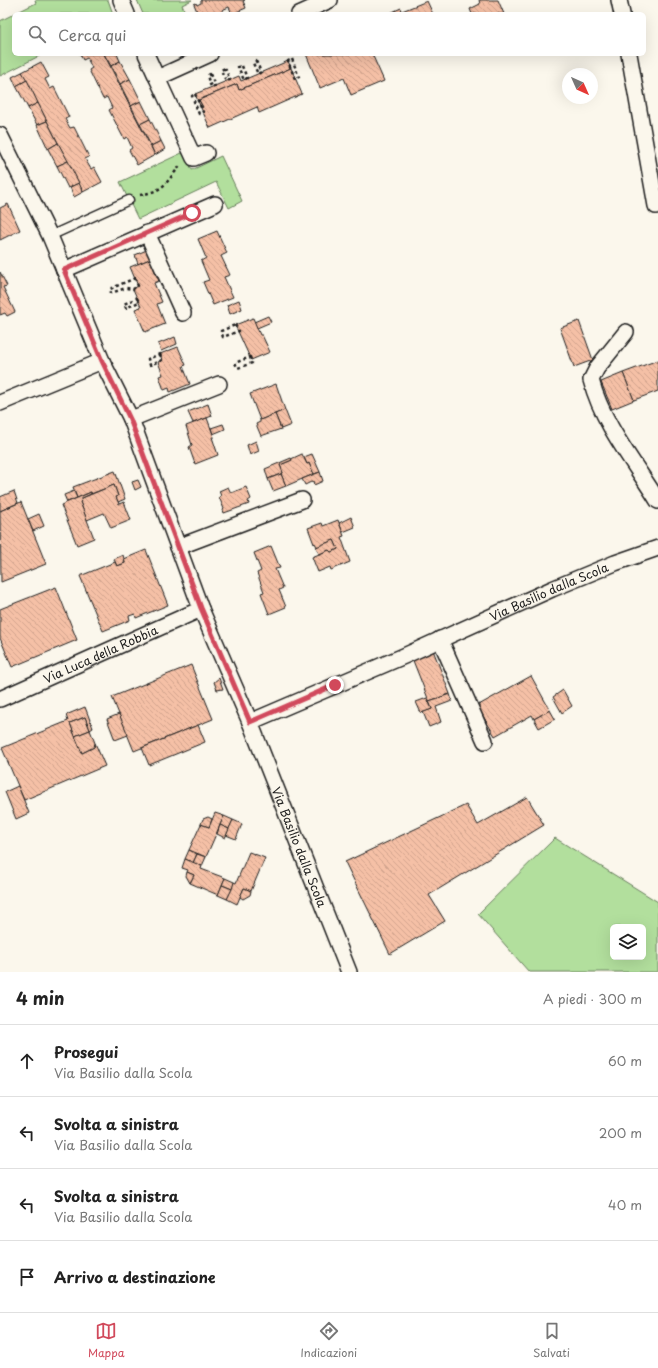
<!DOCTYPE html>
<html lang="it">
<meta charset="utf-8">
<style>
body{margin:0;font-family:"Playpen Sans",sans-serif;background:#f6f6f6;color:#222}
.controls{position:absolute;right:12px;bottom:12px;display:grid;overflow:hidden;border-radius:6px;box-shadow:0 4px 16px #0002}
.controls button{width:36px;height:36px;display:grid;place-items:center;padding:0;border:0;border-bottom:1px solid #e0e0e0;background:#fff;color:#222;font:20px sans-serif}
.compass{position:absolute;left:562px;top:68px;width:36px;height:36px;border-radius:50%;background:#fff;box-shadow:0 4px 16px #0002;rotate:135deg}
.stop{position:absolute;width:12px;height:12px;margin:-9px;border:3px solid #d1495b;border-radius:50%;background:#fff}
.stop.end{background:#d1495b;border-color:#fff;box-shadow:0 1px 4px #0008}
.list{margin:0;padding:0;list-style:none}
h2{display:flex;justify-content:space-between;align-items:center;height:52px;margin:0;padding:0 16px;font-size:17px}
h2 small{font-size:13px;font-weight:400;color:#767676}
.list li{display:grid;grid-template-columns:26px 1fr auto;gap:12px;align-items:center;box-sizing:border-box;height:72px;padding:0 16px;border-top:1px solid #e0e0e0}
.list b{display:block;font-size:15px;white-space:nowrap}
.list p{margin:0;font-size:13px;white-space:nowrap;color:#767676}
.list em{font-size:13px;font-style:normal;color:#767676}
.icon{flex:none;width:22px;height:22px;fill:none;stroke:currentColor;stroke-width:2;stroke-linecap:round;stroke-linejoin:round}
.map{position:relative;flex:none;width:658px;height:972px;overflow:hidden}
.search{position:absolute;background:#fff;box-shadow:0 4px 16px #0002;left:12px;right:12px;top:12px;height:44px;display:flex;align-items:center;gap:10px;box-sizing:border-box;padding:0 14px;border-radius:6px;color:#767676;font-size:15px}
.sheet{height:340px;background:#fff}
nav{display:flex;justify-content:space-around;align-items:center;box-sizing:border-box;height:56px;border-top:1px solid #e0e0e0;background:#fff;font-size:11px;color:#767676}
nav a{display:grid;justify-items:center;gap:2px}
nav .on{color:#d1495b}
.map>svg:first-child{display:block}
.green{fill:#b2df9d;stroke:#677e5c;fill-rule:evenodd}
.building{fill:url(#building-back-hatch);stroke:#1c1c1c}
.lines{fill:none;stroke-linecap:round;stroke-linejoin:round}
.service-casing{stroke:#1c1c1c;stroke-width:11}
.minor-casing{stroke:#1c1c1c;stroke-width:18}
.path{stroke:#1c1c1c;stroke-width:2.5;stroke-dasharray:3 3;stroke-linecap:butt}
.service{stroke:#fbf7ec;stroke-width:8}
.minor{stroke:#fbf7ec;stroke-width:15}
.route{stroke:#d1495b;stroke-width:5}
.labels{text-anchor:middle;dominant-baseline:central;stroke-width:4;stroke-linejoin:round;paint-order:stroke}
.street-label{font-size:12px;fill:#1c1c1c;stroke:#fbf7ec}
</style>
<div class="map">
<svg width="658" height="972" viewBox="0 0 658 972">
<defs>
<pattern id="building-back-hatch" width="6" height="6" patternUnits="userSpaceOnUse"><rect width="6" height="6" fill="#f5c0a6"/><path d="M-1 5l2 2M0 0l6 6M5-1l2 2" fill="none" stroke="#d1a48e"/></pattern>
</defs>
<rect width="100%" height="100%" fill="#fbf7ec"/>
<filter id="ink" filterUnits="userSpaceOnUse"><feTurbulence type="fractalNoise" baseFrequency=".025" numOctaves="2"/><feDisplacementMap in="SourceGraphic" scale="8" xChannelSelector="R" yChannelSelector="G"/><feConvolveMatrix kernelMatrix="1 2 1 2 8 2 1 2 1" color-interpolation-filters="sRGB"/></filter>
<g filter="url(#ink)">
<g class="green">
<path d="M35,0h73l5,14h-99v40h29l-43,22v-55l36,-18z"/>
<path d="M137,0h55l-10,5 4,9h-43z"/>
<path d="M184,152l8,18 29,-14 21,45 -13,7 -13,-26 -78,37 -18,-37z"/>
<path d="M555,838l103,64v70h-129l-51,-58zM613,927h30v30h-30z"/>
</g>
<g class="building">
<path d="M202,0h43l-2,1 3,7 -14,6 -3,-7 -7,3 1,4h-25l-4,-10 2,-1 1,2 4,-2v-2z"/>
<path d="M479,0h19l6,14h-32l-2,-5 10,-5z"/>
<path d="M427,1l6,13h-45l13,-6 1,3z"/>
<path d="M80,54h24l51,101 -18,10 -8,-15 3,-2 -5,-11 -3,2 -15,-29 3,-2 -5,-11 -4,2 -14,-29 3,-2 -5,-10 -4,2z"/>
<path d="M104,54h13l3,7 -9,5z"/>
<path d="M306,54h66l12,27 -33,14 -7,-17 -24,10z"/>
<path d="M120,61l10,18 -10,5 -9,-18z"/>
<path d="M288,61l3,7 -52,22 -2,-6 -38,16 4,7 -2,1 -6,-14 44,-18 2,5z"/>
<path d="M41,62l8,15 -4,2 5,10 4,-2 15,30 -4,2 5,9 4,-1 15,30 -4,2 6,10 3,-2 8,15 -19,10 -61,-120z"/>
<path d="M291,68l11,26 -43,19 -2,-6 -47,21 -9,-20 2,-1 -4,-7 38,-16 2,6z"/>
<path d="M22,72l5,8 -11,6 -4,-9z"/>
<path d="M130,79l11,22 -10,5 -11,-22z"/>
<path d="M27,80l11,23 -10,5 -12,-22z"/>
<path d="M141,101l9,18 -10,5 -9,-18z"/>
<path d="M38,103l9,18 -10,4 -9,-17z"/>
<path d="M150,119l11,22 -10,5 -11,-22z"/>
<path d="M47,121l11,22 -10,6 -11,-24z"/>
<path d="M161,141l4,8 -10,6 -4,-9z"/>
<path d="M58,143l10,18 -11,5 -9,-17z"/>
<path d="M68,161l11,22 -11,5 -11,-22z"/>
<path d="M79,183l4,9 -9,5 -4,-10z"/>
<path d="M8,204l12,26 -20,10v-32z"/>
<path d="M217,231l10,22 -6,3 9,19 -6,2 9,20 -20,8 -10,-23 6,-2 -8,-19 5,-3 -8,-19z"/>
<path d="M149,249l3,9 -14,6 -3,-9z"/>
<path d="M150,259l9,22 -5,2 8,19 -5,2 8,20 -20,8 -10,-23 6,-2 -8,-18 5,-3 -8,-19z"/>
<path d="M0,272l7,14 -4,1 12,25 -8,4 -2,-3 -5,2z"/>
<path d="M239,300l3,9 -12,5 -3,-9z"/>
<path d="M268,316l3,6 -14,6 -3,-6z"/>
<path d="M253,318l7,17h2l8,17 -19,8 -16,-35z"/>
<path d="M579,321l14,39 -19,7 -14,-39z"/>
<path d="M175,337l2,7 -16,7 -3,-7z"/>
<path d="M178,347l8,18 -3,1 7,18 -20,8 -1,-4 -5,2 -5,-14 4,-1 -5,-13 4,-2 -2,-6z"/>
<path d="M658,360v31l-24,9 -11,-27z"/>
<path d="M623,373l11,27 -22,9 -11,-27z"/>
<path d="M276,384l9,26 -25,10 -10,-26z"/>
<path d="M208,404l4,12 -19,7 -5,-11z"/>
<path d="M285,410l6,15 -10,4 -6,-15z"/>
<path d="M275,414l6,15 -20,7 -5,-12 4,-2v-2z"/>
<path d="M207,418l7,19h-2l6,18 -23,9 -6,-17 3,-2 -6,-19z"/>
<path d="M223,424l2,5 -12,5 -2,-6z"/>
<path d="M256,441l3,10 -9,4 -3,-10z"/>
<path d="M302,454l5,10 2,-1 5,11 -28,12 -5,-12 2,-1 -3,-8 12,-5 -1,-1z"/>
<path d="M312,454l8,18 -6,2 -5,-11 -2,1 -3,-7z"/>
<path d="M291,458l1,2 -12,5 3,8 -15,6 -3,-10z"/>
<path d="M115,471l10,28 -7,3 -2,-5 2,-1 -4,-11 -23,9v-2l-14,6 -4,-11z"/>
<path d="M320,472l3,9 -9,4 -1,-4 -8,4 -3,-6z"/>
<path d="M281,474l5,12 -13,5 -5,-12z"/>
<path d="M138,480l3,7 -6,3 -3,-8z"/>
<path d="M114,485l4,11 -2,1 3,7 5,-2 7,18 -20,8 -7,-15 -17,7 -7,-18 2,-2v-2z"/>
<path d="M228,487l3,6 15,-6 5,12 -3,2 1,3 -25,9 -1,-3 1,-1 -5,-12 2,-1 -2,-5z"/>
<path d="M14,491l4,12 -18,8v-14z"/>
<path d="M74,491l3,7 -10,4 -3,-7z"/>
<path d="M91,492v2l-9,4v2l-2,2 14,36 -17,7 -16,-40z"/>
<path d="M21,502l25,62 -45,18 -1,-71z"/>
<path d="M39,514l5,12 -11,5 -5,-12z"/>
<path d="M351,517l4,10 -12,5 -4,-9z"/>
<path d="M338,520l6,16 -3,1 9,25 -19,8 -1,-3 -12,5 -6,-15 17,-7 2,2 7,-3 -4,-9 -17,7 -2,-4 -1,1 -6,-16 14,-5 1,3z"/>
<path d="M334,540l4,9 -7,3 -2,-2 -10,4 -3,-7z"/>
<path d="M271,546l9,22 -5,1 8,19 -4,2 7,17 -17,7 -8,-21 3,-1 -7,-19 4,-2 -7,-18z"/>
<path d="M146,550l22,55 -32,13 -1,-4 -6,2 1,4 -27,11 -23,-55 35,-14 2,4 8,-3 -1,-4z"/>
<path d="M123,555l2,8 -8,3 -3,-7z"/>
<path d="M56,587l21,53 -65,27 -12,-29v-29z"/>
<path d="M433,650l17,44 -21,7 -17,-43z"/>
<path d="M191,665l22,54 -79,32 -22,-54z"/>
<path d="M531,676l19,34 -16,9 -2,-4 -37,21 -18,-30z"/>
<path d="M219,678l4,11 -6,1 -3,-8z"/>
<path d="M563,690l9,16 -10,7 -9,-16z"/>
<path d="M450,694l2,7 -16,6 5,15 -12,5 -6,-15 9,-3 -3,-8z"/>
<path d="M427,698l5,11 -11,4 -5,-11z"/>
<path d="M85,707l8,21 -3,2 -5,-13 -15,6 12,30 12,-6 1,-4 10,23 -81,34 -22,-52 66,-27 -2,-6z"/>
<path d="M550,710l5,9 -16,9 -5,-9z"/>
<path d="M119,714l9,21 -13,5 -8,-21z"/>
<path d="M85,717l5,13 -15,6 -5,-13z"/>
<path d="M198,725l7,17 -56,23 -7,-17z"/>
<path d="M90,730l5,13 -1,4 -12,6 -7,-17z"/>
<path d="M18,786l11,27 -13,6 -11,-27z"/>
<path d="M527,797l17,28 -115,70 16,26 -55,33 -45,-92 121,-57 12,20z"/>
<path d="M215,813l9,3 -18,41 -17,-7 12,-26 8,3z"/>
<path d="M224,816l9,4 -4,9 -9,-4z"/>
<path d="M208,817l4,2 -3,8 -8,-3 2,-5z"/>
<path d="M233,820l9,4 -6,15 -10,-4z"/>
<path d="M220,825l9,4 -4,9 -8,-4z"/>
<path d="M189,850l8,4 -4,9 -8,-4z"/>
<path d="M249,852l16,6 -14,33 -7,-3 -7,16 -10,-5 7,-17 2,1z"/>
<path d="M197,854l9,3 -4,9 -9,-3z"/>
<path d="M185,859l17,7 -1,3 24,9 -7,17 -28,-12 4,-8 -7,-3 1,-2 -6,-2z"/>
<path d="M187,872l7,3 -4,8 -4,-7z"/>
<path d="M225,878l9,4 -2,7 -10,-4z"/>
<path d="M222,885l10,4 -5,10 -9,-4z"/>
<path d="M244,888l7,3 -1,4 -7,4 -3,-2z"/>
</g>
<g class="lines">
<g class="service-casing">
<path id="service" d="M50,236l79,-36"/>
</g>
<g class="minor-casing">
<g id="minor">
<path d="M121,0l6,14"/>
<path d="M619,0l3,14"/>
<path d="M299,14l31,-14"/>
<path d="M146,54l11,24 53,-24"/>
<path d="M629,54l27,152"/>
<path d="M157,78l37,80 12,-5"/>
<path id="s1" d="M0,135l50,101 52,125 29,58 70,190 49,113 99,250"/>
<path d="M147,233l36,80"/>
<path d="M64,270l151,-66"/>
<path d="M626,332l-29,36 -6,12c12,45 43,82 67,121"/>
<path d="M0,403l102,-42"/>
<path d="M131,419l88,-35"/>
<path d="M178,547l124,-47"/>
<path d="M440,639l45,102"/>
<path id="s2" d="M0,699l201,-90"/>
<path id="s3" d="M250,722l154,-66 148,-67 63,-26 43,-15"/>
</g>
</g>
<g class="path">
<path d="M292,59l7,18 -4,2 -7,-18z"/>
<path d="M256,61l5,11 -3,2 -5,-11z"/>
<path d="M242,66l5,12 -3,2 -6,-13z"/>
<path d="M225,68l5,12 -4,1 -5,-11z"/>
<path d="M210,74l5,12 -4,1 -4,-11z"/>
<path d="M195,94l8,18 -4,2 -7,-18z"/>
<path d="M140,195c26,-5 24,-11 41,-30"/>
<path d="M135,278l3,8 -5,3 -7,-1 -15,5 -1,-4z"/>
<path d="M137,298l2,4 -13,6 -2,-4z"/>
<path d="M235,325l4,6 -16,6 -2,-6z"/>
<path d="M160,354l2,6 -12,5 -2,-6z"/>
<path d="M250,357l2,6 -14,5 -3,-5z"/>
</g>
<use href="#service" class="service"/>
<use href="#minor" class="minor"/>
</g>
</g>
<g class="lines" filter="url(#ink)">
<path class="route" d="M192,213l-128,57 38,91 28,58 71,189 49,114 85,-37"/>
</g>
<g class="labels">
<g class="street-label">
<text stroke="none"><textPath href="#s3" startOffset="326">Via Basilio dalla Scola</textPath></text>
<text stroke="none"><textPath href="#s2" startOffset="110">Via Luca della Robbia</textPath></text>
<text stroke="none"><textPath href="#s1" startOffset="773">Via Basilio dalla Scola</textPath></text>
</g>
</g>
</svg>
<div class="controls">
<button><svg class="icon" aria-label="layers" viewBox="0 0 24 24"><path d="M12 4l9 5-9 5-9-5zM3 14l9 5 9-5"/></svg></button>
</div>
<svg class="compass" viewBox="-18 -18 36 36"><path d="M0-13l5 13h-10z" fill="#e53935"/><path d="M0 13l5-13h-10z" fill="#767676"/></svg>
<div class="stop" style="left:192px;top:213px"></div>
<div class="stop end" style="left:335px;top:685px"></div>
<div class="search"><svg class="icon" aria-label="search" viewBox="0 0 24 24"><circle cx="10" cy="10" r="6"/><path d="M15 15l6 6"/></svg>Cerca qui</div>
</div>
<section class="sheet">
<h2>4 min<small>A piedi · 300 m</small></h2>
<ul class="list">
<li><svg class="icon" aria-label="ahead" viewBox="0 0 24 24"><path d="M12 20V5M6 11l6-6 6 6"/></svg><div><b>Prosegui</b><p>Via Basilio dalla Scola</p></div><em>60 m</em></li>
<li><svg class="icon" aria-label="left" viewBox="0 0 24 24"><path d="M17 20v-9H6M10 6l-5 5 5 5"/></svg><div><b>Svolta a sinistra</b><p>Via Basilio dalla Scola</p></div><em>200 m</em></li>
<li><svg class="icon" aria-label="left" viewBox="0 0 24 24"><path d="M17 20v-9H6M10 6l-5 5 5 5"/></svg><div><b>Svolta a sinistra</b><p>Via Basilio dalla Scola</p></div><em>40 m</em></li>
<li><svg class="icon" aria-label="arrive" viewBox="0 0 24 24"><path d="M6 21V4h12l-3 4 3 4H6"/></svg><div><b>Arrivo a destinazione</b></div></li>
</ul>
</section>
<nav>
<a class="on"><svg class="icon" aria-label="map" viewBox="0 0 24 24"><path d="M3 6l6-2 6 2 6-2v14l-6 2-6-2-6 2zM9 4v14M15 6v14"/></svg>Mappa</a>
<a><svg class="icon" aria-label="directions" viewBox="0 0 24 24"><path d="M12 3l9 9-9 9-9-9zM9 14v-3h6M13 9l2 2-2 2"/></svg>Indicazioni</a>
<a><svg class="icon" aria-label="saved" viewBox="0 0 24 24"><path d="M7 4h10v16l-5-4-5 4z"/></svg>Salvati</a>
</nav>
